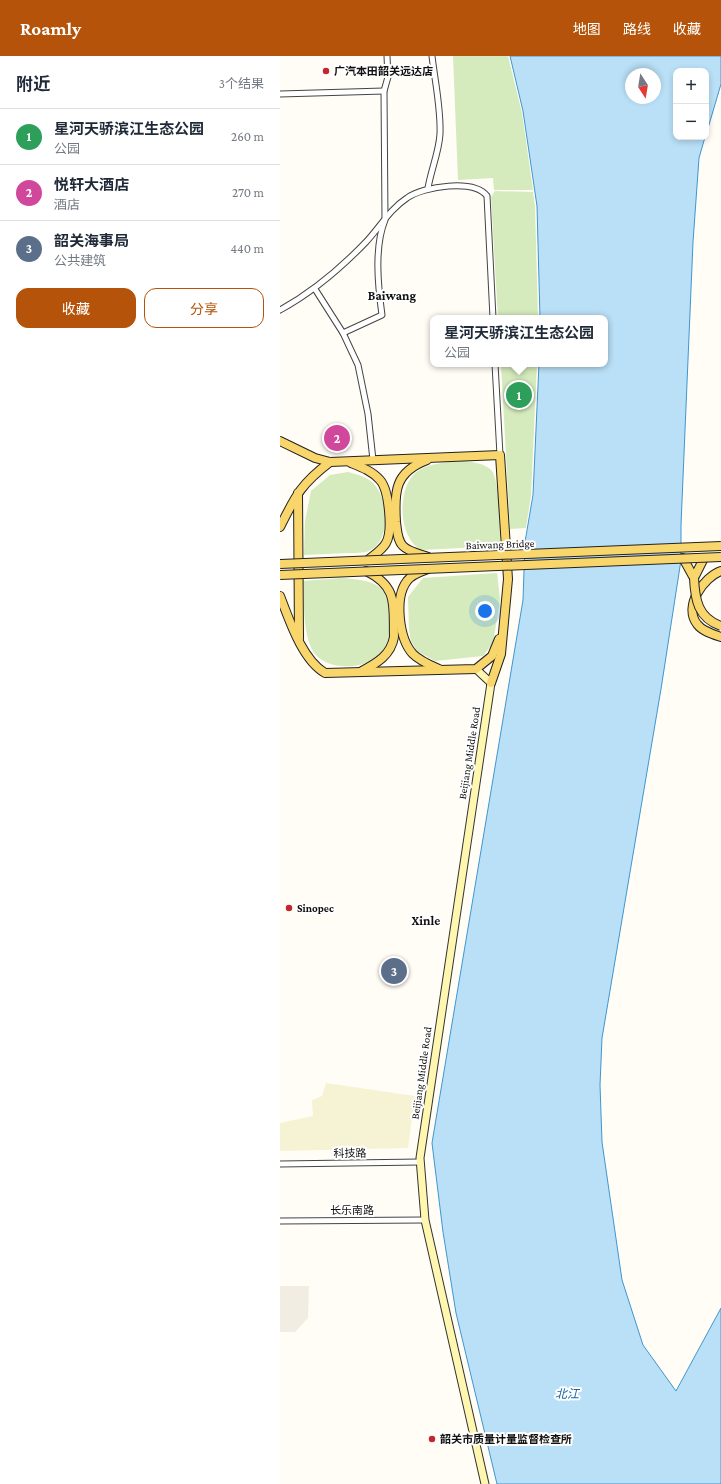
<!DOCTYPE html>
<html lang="zh">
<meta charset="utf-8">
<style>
body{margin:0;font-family:"Crimson Pro","Noto Sans SC",serif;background:#f2f2f3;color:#1f2937}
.controls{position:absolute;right:12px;top:12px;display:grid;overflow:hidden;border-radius:8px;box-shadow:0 2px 6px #0003}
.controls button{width:36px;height:36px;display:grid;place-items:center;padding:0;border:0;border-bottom:1px solid #e0e1e3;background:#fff;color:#1f2937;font:20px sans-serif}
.compass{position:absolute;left:345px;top:12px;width:36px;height:36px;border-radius:50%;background:#fff;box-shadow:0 2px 6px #0003;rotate:168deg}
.you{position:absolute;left:205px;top:555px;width:14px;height:14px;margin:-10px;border:3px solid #fff;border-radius:50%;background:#1a73e8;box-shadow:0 0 0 6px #1a73e833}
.badge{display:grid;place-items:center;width:26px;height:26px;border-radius:50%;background:#b45309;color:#fff;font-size:13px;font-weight:700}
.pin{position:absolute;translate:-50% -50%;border:2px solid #fff;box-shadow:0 1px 4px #0006}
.popup{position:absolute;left:150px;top:259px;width:178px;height:52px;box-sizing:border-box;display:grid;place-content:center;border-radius:8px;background:#fff;filter:drop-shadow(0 1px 3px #0005);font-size:13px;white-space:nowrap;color:#747a83}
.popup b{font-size:15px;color:#1f2937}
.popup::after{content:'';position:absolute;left:50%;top:100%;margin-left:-8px;border:8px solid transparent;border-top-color:#fff}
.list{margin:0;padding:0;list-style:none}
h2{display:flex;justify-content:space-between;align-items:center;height:52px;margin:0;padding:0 16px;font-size:17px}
h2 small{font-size:13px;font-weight:400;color:#747a83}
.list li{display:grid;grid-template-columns:26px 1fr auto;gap:12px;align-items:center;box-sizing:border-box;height:56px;padding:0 16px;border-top:1px solid #e0e1e3}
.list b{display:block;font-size:15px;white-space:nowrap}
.list p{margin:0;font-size:13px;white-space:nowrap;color:#747a83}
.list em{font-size:13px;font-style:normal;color:#747a83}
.actions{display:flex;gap:8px;padding:12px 16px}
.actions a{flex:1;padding:9px 0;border:1px solid #b45309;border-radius:12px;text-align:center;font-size:14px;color:#b45309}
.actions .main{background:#b45309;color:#fff}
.map{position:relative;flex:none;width:441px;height:1428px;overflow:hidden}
header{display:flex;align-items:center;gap:24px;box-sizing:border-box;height:56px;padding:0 20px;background:#b45309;color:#fff}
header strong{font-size:19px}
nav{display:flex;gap:22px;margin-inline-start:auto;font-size:14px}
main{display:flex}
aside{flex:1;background:#fff}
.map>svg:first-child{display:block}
.farmland{fill:#f6f3d4}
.green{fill:#d5ebbd}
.plaza{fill:#f1ede2}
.water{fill:#b9e0f7;stroke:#3f96cf;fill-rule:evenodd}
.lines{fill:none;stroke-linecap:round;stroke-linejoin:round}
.street-casing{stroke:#444;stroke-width:7}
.secondary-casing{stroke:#333;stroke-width:9}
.primary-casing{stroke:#222;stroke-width:10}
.street{stroke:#fff;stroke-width:5}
.secondary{stroke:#fff6b0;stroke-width:7}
.primary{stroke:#f9d66b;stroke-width:8}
.primary-bridge-casing{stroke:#222;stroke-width:10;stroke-linecap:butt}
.primary-bridge{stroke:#f9d66b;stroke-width:8}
.poi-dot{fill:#c4262e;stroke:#fff;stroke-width:1.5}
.labels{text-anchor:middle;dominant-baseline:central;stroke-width:4;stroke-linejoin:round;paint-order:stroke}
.poi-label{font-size:11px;font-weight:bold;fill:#111;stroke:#fff;text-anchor:start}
.street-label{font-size:11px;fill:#111;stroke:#fff}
.water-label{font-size:12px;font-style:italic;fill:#1768a6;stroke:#fff}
.quarter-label{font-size:13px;font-weight:bold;fill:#111;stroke:#fff}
</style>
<header>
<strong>Roamly</strong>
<nav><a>地图</a><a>路线</a><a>收藏</a></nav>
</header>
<main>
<aside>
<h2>附近<small>3个结果</small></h2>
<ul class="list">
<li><span class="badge" style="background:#2e9e5b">1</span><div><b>星河天骄滨江生态公园</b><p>公园</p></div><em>260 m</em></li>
<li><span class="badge" style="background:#d1479c">2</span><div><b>悦轩大酒店</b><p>酒店</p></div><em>270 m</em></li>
<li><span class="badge" style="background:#5c6f8a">3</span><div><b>韶关海事局</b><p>公共建筑</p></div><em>440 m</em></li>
</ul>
<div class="actions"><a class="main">收藏</a><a>分享</a></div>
</aside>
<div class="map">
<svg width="441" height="1428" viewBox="0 0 441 1428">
<rect width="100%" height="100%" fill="#fffdf5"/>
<path class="farmland" d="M46,1027l89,13 -7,52 -128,3v-28l33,-7 -1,-16 10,-4z"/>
<g class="green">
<path d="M173,0h55l14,57 11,77h-39l-1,-12 -35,2z"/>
<path d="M215,135l38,1 2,14 3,112h-40l-7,-121z"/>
<path d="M221,308h36l-6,131 -5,33 -16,1z"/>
<path d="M183,405c9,1 22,2 29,10 8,12 8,60 8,75l-79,4c-23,-13 -24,-60 -6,-77 12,-10 33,-11 48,-12z"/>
<path d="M68,416c8,2 19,5 25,11 16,16 19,61 -7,69 -6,1 -13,1 -19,1 -14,1 -28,1 -43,2l1,-34 6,-30 19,-16z"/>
<path d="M217,517l3,27 -7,43 -10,13 -48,5 -18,-10 -6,-10 -2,-11 -1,-33 15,-19z"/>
<path d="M61,522c53,3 46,16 50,62 -6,7 -11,16 -19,20 -17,10 -48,9 -59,-9 -10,-16 -9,-51 -10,-70z"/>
</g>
<path class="plaza" d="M0,1230h29l-1,32 -13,14h-15z"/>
<path class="water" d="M230,0h211v28l-15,51v-64h-30v66h29l-6,21 -6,84 -12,283v35l-20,129 -59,349 -2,47 2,57 20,138 21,65 33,46 45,-83v176h-224l-41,-171 -13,-81 -11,-89 91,-543 2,-58 8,-47 6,-131h66v-46h-65l-3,-112 -14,-95zM351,18h24v24h-24z"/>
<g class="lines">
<g class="street-casing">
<g id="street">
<path d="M0,38l104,-3"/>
<path d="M148,132c3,-18 11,-36 12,-54 1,-26 -5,-52 -8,-78"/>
<path d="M35,233l28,44 15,32 10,49 5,46"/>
<path d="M0,254c33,-18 60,-41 86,-68 14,-15 24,-33 41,-44 17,-12 67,-19 80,-2l6,122"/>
<path d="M63,277l39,-18c-4,-29 -8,-68 3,-95l-1,-129 4,-14 -1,-21"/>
<path d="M215,308l5,91"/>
<path d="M0,1108l140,-2"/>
<path d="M0,1165l145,-1"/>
</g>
</g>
<g class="secondary-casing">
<path id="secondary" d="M196,613l15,14 -71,475 5,62 60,264"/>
</g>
<g class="primary-casing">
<g id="primary">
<path d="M0,385l35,17 15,4 170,-7 8,124 -7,75 -10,29"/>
<path d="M147,404c-32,12 -33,31 -31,62 1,7 1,18 7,24 6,6 17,8 25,11"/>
<path d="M71,407c10,4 21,8 29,17 9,10 13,51 6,63 -4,7 -12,12 -18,17"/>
<path d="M18,437l1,145"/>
<path d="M0,471c16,-32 21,-43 50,-65"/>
<path d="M403,502l11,20"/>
<path d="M148,513c-8,3 -16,5 -21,12 -13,17 -8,58 6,73 7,7 17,11 26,15"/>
<path d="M441,515c-17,6 -38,35 -24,53 5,7 15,10 24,13"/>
<path d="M414,522l10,-20"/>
<path d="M0,540c9,23 22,64 45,77l151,-4 16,-13 7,-17"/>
<path d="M82,615c15,-8 29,-16 32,-34 -1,-31 5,-50 -28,-66"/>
</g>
</g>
<use href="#street" class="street"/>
<use href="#secondary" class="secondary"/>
<use href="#primary" class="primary"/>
<g class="primary-bridge-casing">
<g id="primary-bridge">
<path d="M0,508l441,-18"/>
<path d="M0,519l441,-18"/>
<path d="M414,522c1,22 4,40 27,48"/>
</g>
</g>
<use href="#primary-bridge" class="primary-bridge"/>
</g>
<g class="poi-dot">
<circle cx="46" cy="15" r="4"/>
<circle cx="9" cy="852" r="4"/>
<circle cx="152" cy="1383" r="4"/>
</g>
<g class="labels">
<g class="poi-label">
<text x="54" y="15">广汽本田韶关远达店</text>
<text x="17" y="852">Sinopec</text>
<text x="160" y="1383">韶关市质量计量监督检查所</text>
</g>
<g class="street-label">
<text transform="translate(220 488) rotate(-2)">Baiwang Bridge</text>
<text transform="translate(189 697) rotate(-81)">Beijiang Middle Road</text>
<text transform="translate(141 1017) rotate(-82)">Beijiang Middle Road</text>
<text transform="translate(70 1097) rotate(-1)">科技路</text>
<text x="72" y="1154">长乐南路</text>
</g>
<g class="water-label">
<text x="287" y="1338">北江</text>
</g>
<g class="quarter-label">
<text x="112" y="239">Baiwang</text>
<text x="146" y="864">Xinle</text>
</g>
</g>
</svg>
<div class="controls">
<button>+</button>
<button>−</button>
</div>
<svg class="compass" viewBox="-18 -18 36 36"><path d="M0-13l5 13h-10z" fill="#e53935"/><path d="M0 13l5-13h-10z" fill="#747a83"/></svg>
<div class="you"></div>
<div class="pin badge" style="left:239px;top:339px;background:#2e9e5b">1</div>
<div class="popup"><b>星河天骄滨江生态公园</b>公园</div>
<div class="pin badge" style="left:57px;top:382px;background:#d1479c">2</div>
<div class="pin badge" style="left:114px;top:915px;background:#5c6f8a">3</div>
</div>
</main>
